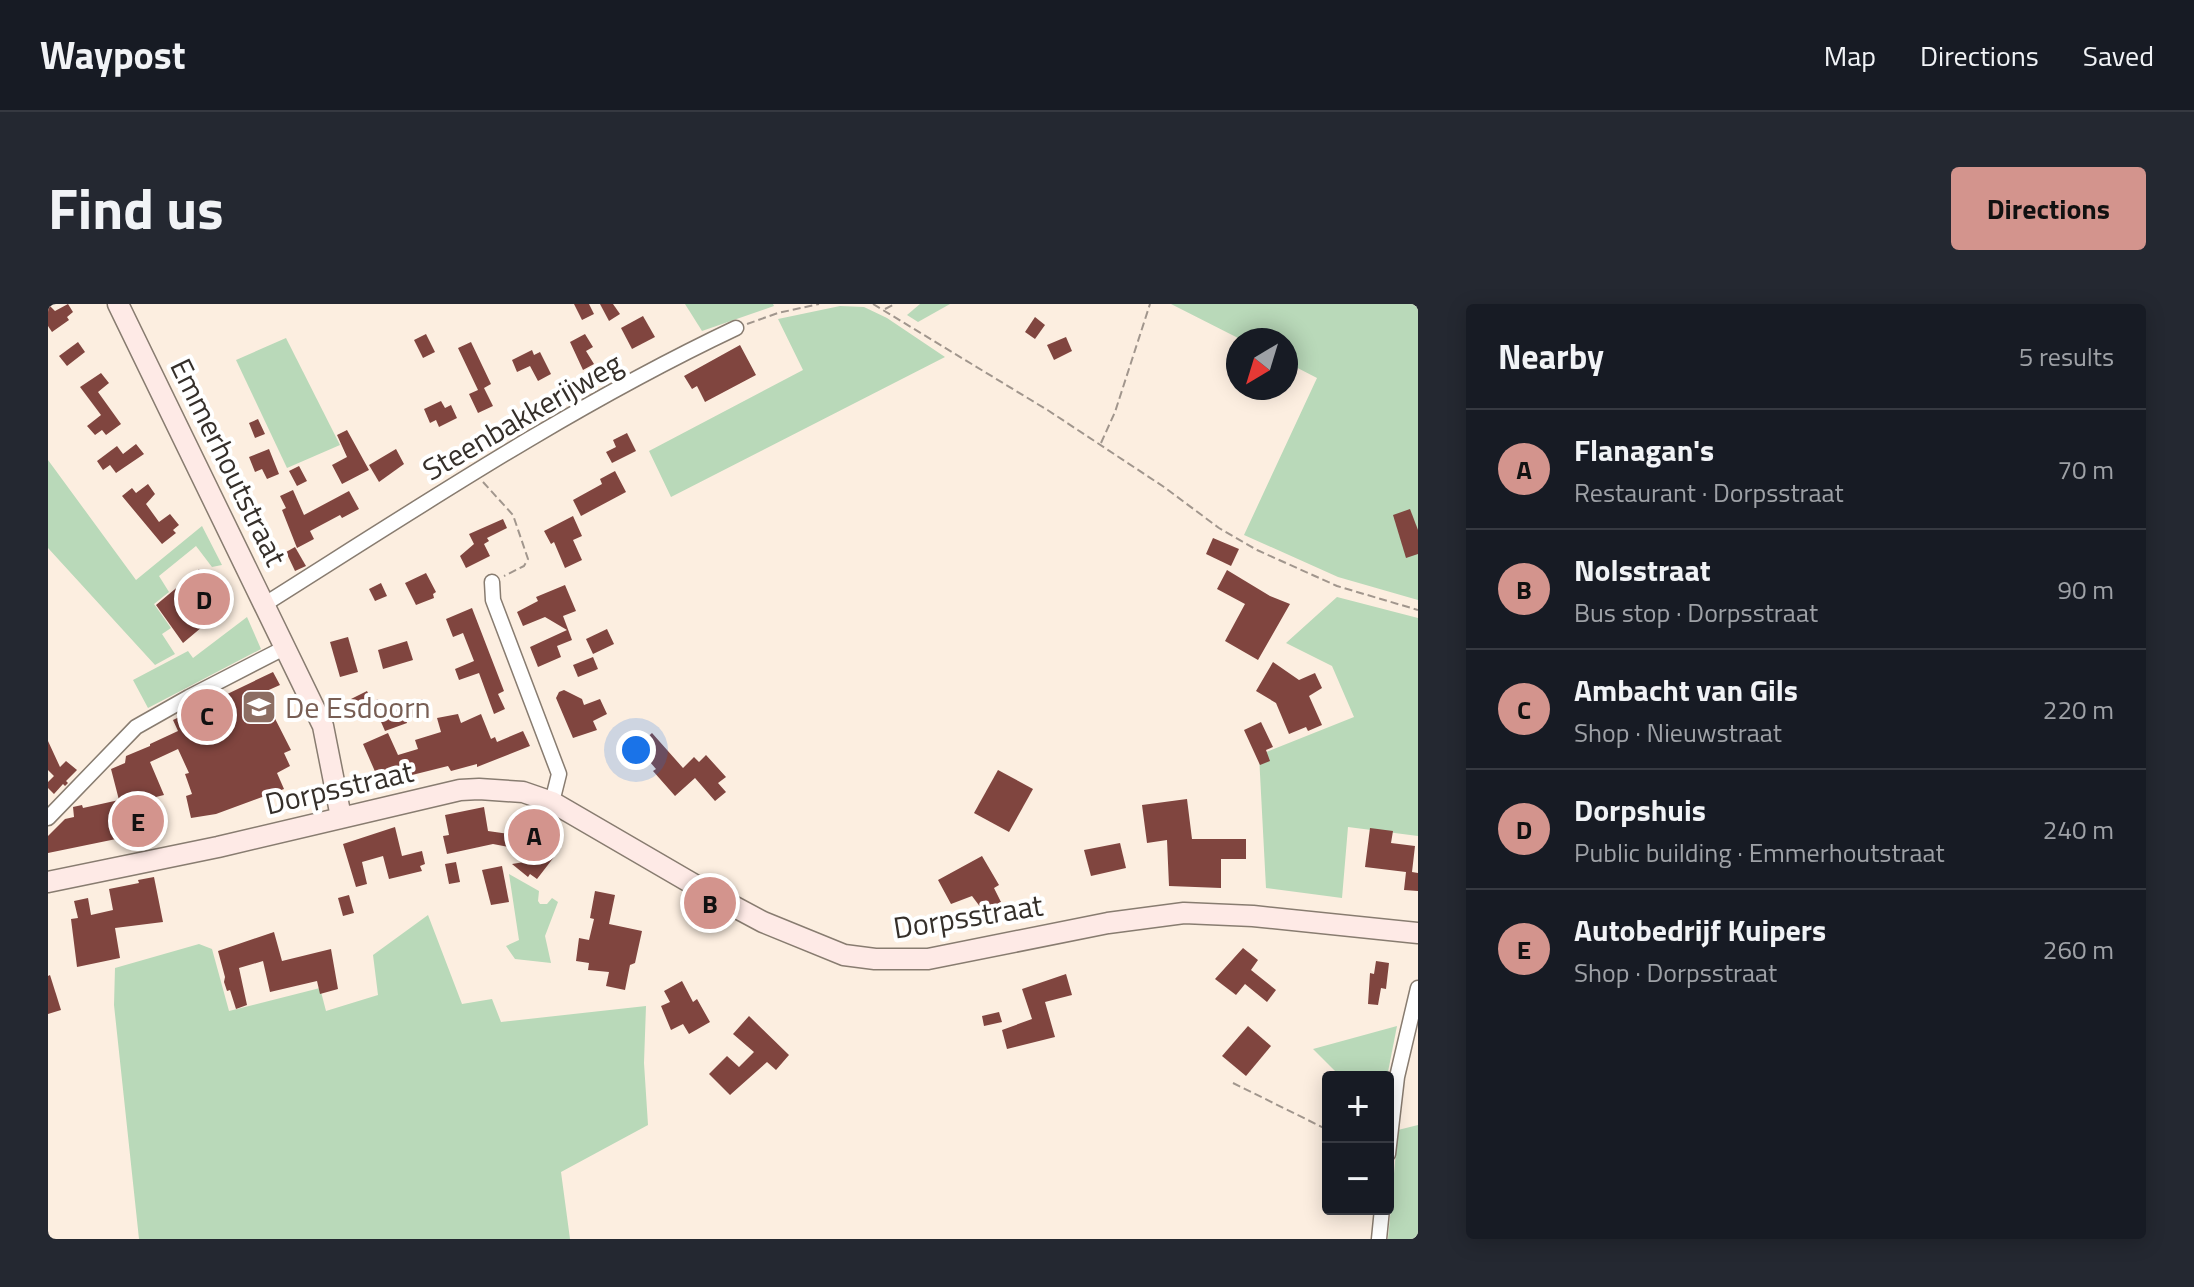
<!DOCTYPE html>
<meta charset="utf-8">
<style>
body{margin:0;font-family:"Titillium Web",sans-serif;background:#242831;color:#f1f3f6}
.controls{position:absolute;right:24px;bottom:24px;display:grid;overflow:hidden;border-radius:8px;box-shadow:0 4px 20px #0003}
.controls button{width:72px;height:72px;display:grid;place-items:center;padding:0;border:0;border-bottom:2px solid #363941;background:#171b24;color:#f1f3f6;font:40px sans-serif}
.compass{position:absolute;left:1178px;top:24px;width:72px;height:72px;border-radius:50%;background:#171b24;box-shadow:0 4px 20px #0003;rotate:218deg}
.you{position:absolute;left:588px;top:446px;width:28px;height:28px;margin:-20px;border:6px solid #fff;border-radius:50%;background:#1a73e8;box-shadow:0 0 0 12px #1a73e833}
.badge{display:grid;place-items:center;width:52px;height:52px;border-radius:50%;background:#d3948d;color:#111;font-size:26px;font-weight:700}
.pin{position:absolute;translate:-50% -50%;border:4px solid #fff;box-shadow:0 2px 8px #0006}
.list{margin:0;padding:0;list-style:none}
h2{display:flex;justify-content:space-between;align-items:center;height:104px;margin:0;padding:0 32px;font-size:34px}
h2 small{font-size:26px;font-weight:400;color:#9ea1a6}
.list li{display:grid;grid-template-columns:52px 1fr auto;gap:24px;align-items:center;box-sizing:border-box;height:120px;padding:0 32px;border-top:2px solid #363941}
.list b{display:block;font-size:30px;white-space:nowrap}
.list p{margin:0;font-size:26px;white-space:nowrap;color:#9ea1a6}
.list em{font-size:26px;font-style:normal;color:#9ea1a6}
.map{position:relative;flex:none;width:1370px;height:935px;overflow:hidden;border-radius:8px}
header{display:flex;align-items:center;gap:48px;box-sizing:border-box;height:112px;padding:0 40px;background:#171b24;border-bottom:2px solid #363941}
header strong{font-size:38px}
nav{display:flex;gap:44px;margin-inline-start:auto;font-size:28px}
.intro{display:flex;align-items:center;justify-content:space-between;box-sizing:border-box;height:192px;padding:0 48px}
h1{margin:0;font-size:56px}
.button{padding:20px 36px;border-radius:8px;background:#d3948d;color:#111;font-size:28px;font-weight:700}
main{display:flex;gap:48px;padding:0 48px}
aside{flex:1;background:#171b24;border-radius:8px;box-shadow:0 4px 20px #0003}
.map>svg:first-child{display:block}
.green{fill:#b9d9b9}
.building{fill:#80453f}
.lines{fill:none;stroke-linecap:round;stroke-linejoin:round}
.street-casing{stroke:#887c70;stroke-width:17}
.secondary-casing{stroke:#887c70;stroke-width:23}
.path{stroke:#a1968d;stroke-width:2;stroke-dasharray:8 4;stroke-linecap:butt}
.street{stroke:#fff;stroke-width:14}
.secondary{stroke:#feeae6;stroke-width:20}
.labels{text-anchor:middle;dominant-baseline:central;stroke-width:8;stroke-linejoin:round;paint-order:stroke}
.street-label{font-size:30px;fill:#352f2a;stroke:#fff}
.education-label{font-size:30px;fill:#785e54;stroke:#fff;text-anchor:start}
</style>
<header>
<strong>Waypost</strong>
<nav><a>Map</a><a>Directions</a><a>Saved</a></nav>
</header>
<div class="intro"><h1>Find us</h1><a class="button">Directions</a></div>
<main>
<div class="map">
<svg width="1370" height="935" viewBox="0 0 1370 935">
<rect width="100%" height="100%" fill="#fceee0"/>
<g class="green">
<path d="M637,0h88l1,2 -72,25z"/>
<path d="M872,0h30l-32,18 -11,-7z"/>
<path d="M1123,0h247v296l-80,-23 -94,-42 73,-157 -31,-16v-22h-44z"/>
<path d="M792,2l24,1 23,11 58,39 -274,140 -22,-46 154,-81 -25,-51z"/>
<path d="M238,34l54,107 -53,23 -51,-108z"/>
<path d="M0,156l88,120 66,-54 20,39 -10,2 -16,-21 -37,30 10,16 -15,12 17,24 -9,6 13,20 -20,11 -107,-117z"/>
<path d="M1289,293l81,21v218l-70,-9 -6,71 -76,-10 -7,-133 95,-38 -22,-51 -46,-23z"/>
<path d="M199,313l14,32 -113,59 -15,-28 55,-29 5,7z"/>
<path d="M461,570l30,17 -1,10 2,3h7l5,-6 6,4 -13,34 6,27 -36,-4 -9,-13 13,-6z"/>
<path d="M380,611l34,89 30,-5 9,23 145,-16 -2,57 4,62 -87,47 9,67h-431l-25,-234 1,-37 84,-24 13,5 17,62 91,-23 6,23 52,-16 -5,-40z"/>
<path d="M1349,722l-10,51h-46l-28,-28z"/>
<path d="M1370,821v114h-30l10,-109z"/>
</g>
<g class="building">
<path d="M0,0l7,7 13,-7 5,8 -6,5 2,3 -17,12 -4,-6z"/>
<path d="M526,0h15l5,10 -12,6z"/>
<path d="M552,0h13l7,10 -11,7z"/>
<path d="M595,12l12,21 -23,12 -11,-21z"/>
<path d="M987,13l10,8 -10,14 -10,-7z"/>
<path d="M378,30l9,18 -12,6 -9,-18z"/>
<path d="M537,30l8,13 -7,4 8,13 -11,6 -13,-28z"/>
<path d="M1018,33l6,14 -18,9 -7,-15z"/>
<path d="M30,38l7,10 -18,14 -8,-10z"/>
<path d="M423,38l20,42 -7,4 9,18 -15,7 -9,-19 9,-4 -20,-42z"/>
<path d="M692,41l16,30 -51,27 -8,-16 -5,3 -8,-13z"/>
<path d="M484,46l2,5 6,-3 11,22 -13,7 -8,-15 -13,6 -5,-12z"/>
<path d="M53,69l8,10 -11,9 23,32 -15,11 -4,-5 -7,5 -8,-9 14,-11 -21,-28z"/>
<path d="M393,97l4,7 6,-3 6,13 -18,9 -3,-7 -6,3 -6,-14z"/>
<path d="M210,115l7,15 -10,4 -6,-15z"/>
<path d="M299,126l22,40 -27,14 -10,-19 15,-8 -10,-22z"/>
<path d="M579,129l9,18 -24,12 -6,-11 10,-5 -3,-7z"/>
<path d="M88,140l8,10 -28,19 -6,-8 -7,5 -6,-9 20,-15 6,8z"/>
<path d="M221,145l10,25 -12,5 -5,-10 -7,3 -6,-15z"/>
<path d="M348,145l8,15 -25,18 -10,-17z"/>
<path d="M251,162l8,15 -10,5 -8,-15z"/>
<path d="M567,167l11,21 -45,24 -8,-16 29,-16 -2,-5z"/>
<path d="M100,180l7,10 -9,10 13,18 11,-8 9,11 -6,5 3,3 -14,11 -40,-48 10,-8 4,5z"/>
<path d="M245,186l11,25 45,-24 10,18 -17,9 -2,-3 -30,16 4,8 -17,9 -15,-38 4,-2 -6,-12z"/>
<path d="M1362,205l8,21v24l-12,4 -13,-43z"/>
<path d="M525,212l9,20 -9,4 9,20 -17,8 -11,-26 -3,2 -7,-13z"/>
<path d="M455,215l4,9 -20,10 2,3 -5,3 6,12 -24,12 -6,-12 14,-12 -5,-10z"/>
<path d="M1165,234l26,11 -8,17 -25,-12z"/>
<path d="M247,243l11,19 -11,5 -9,-19z"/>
<path d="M151,265l9,13 3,-3 9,12 -3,2 10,13 -44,37 -27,-38z"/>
<path d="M1179,266l43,26 20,8 -32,56 -33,-19 20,-37 -28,-15z"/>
<path d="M378,269l10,19 -3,2 1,4 -18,7 -11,-22z"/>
<path d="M333,279l6,13 -12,5 -6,-12z"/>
<path d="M517,281l11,26 -13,5 9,24 -15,6 4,11 -23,10 -8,-20 37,-17 -22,-13 -22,9 -6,-14 21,-11 -2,-4z"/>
<path d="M424,304l32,83 -6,3 7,15 -11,5 -15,-41 -20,7 -4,-11 19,-8 -11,-28 -10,4 -7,-18z"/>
<path d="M559,325l7,15 -21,10 -7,-15z"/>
<path d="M300,333l10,35 -18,5 -10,-35z"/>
<path d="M359,337l6,19 -30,9 -5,-19z"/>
<path d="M545,353l5,12 -20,8 -5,-12z"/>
<path d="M1225,358l26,18 16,-7 7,15 -13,8 13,29 -14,6 -2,-4 -17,7 -13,-31 -20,-12z"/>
<path d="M225,368l7,13 -18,8 29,57 -7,3 6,13 -13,7 7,16 -68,25 -25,4 -5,-22 6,-2 -7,-20 4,-1 -11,-24 -28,13 14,33 -20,5 11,31 -107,22v-17l17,-17 9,-2 -1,-10 9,-2 1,3 36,-8 -8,-31 14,-6 1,-7 24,-10v-2l28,-13 -5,-11z"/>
<path d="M516,386l18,9 2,6 16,-6 7,15 -14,7 4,9 -24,8 -17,-40 3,-6z"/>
<path d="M319,387l5,11 6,-3 5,10 -19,9 -3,-6 -8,3 -6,-14z"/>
<path d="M375,395l5,12 -22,9 1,3 -22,8 -7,-16z"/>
<path d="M410,410l3,9 20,-9 10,25 4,-2 2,5 26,-11 7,15 -53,21v-3l-26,7 -3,-5 -68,17 -17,-39 25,-11 10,22 20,-6 -3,-9 26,-8 -4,-14z"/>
<path d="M1213,418l12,25 -7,3 4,11 -10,4 -16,-35z"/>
<path d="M604,429l31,35 11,-11 5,5 7,-7 20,22 -8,6 8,9 -11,9 -20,-23 -20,18 -22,-25 3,-2 -19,-22z"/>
<path d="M0,437l12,26 6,-6 11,9 -11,11 2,2 -3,3 -2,-2 -9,10 -6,-6v-6l6,-6 -6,-6z"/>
<path d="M950,466l35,19 -24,43 -35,-19z"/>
<path d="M1139,495l5,40h54v20h-25v29l-52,-2 -2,-46 -20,3 -5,-38z"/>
<path d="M436,503l4,24 21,3 13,-16 7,6 3,-3 11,9 13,10 -2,3 7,5 -6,8 -62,-12 -46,10 -4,-18 6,-1 -4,-20z"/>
<path d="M347,523l7,29 20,-5 3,13 -5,2 2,5 -33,8 -6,-23 -21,6 5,22 -11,3 -13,-43z"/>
<path d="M1322,524l23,3 -2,12 24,3 -3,26 6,1v18l-14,-1 2,-18 -41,-5z"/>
<path d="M1072,539l6,25 -35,8 -7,-26z"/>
<path d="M934,552l17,29 -5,3 7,14 -17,10 -12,-16 -21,8 -13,-24z"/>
<path d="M506,553l-17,22 -7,-5 -2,3 -16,-13z"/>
<path d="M408,558l4,20 -11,2 -4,-20z"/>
<path d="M454,562l7,36 -18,3 -9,-35z"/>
<path d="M106,573l9,45 -48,6 5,30 -43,9 -6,-48 7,-1 -4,-17 14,-3 3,17 22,-5 -4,-21 30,-6 -1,-3z"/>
<path d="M547,587l20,4 -6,29 33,7 -7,32 -5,2 -5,25 -19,-4 3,-14 -21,-2 1,-7 -13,-2 3,-23 10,2 5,-21 -4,-1z"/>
<path d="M301,591l5,18 -11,3 -5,-18z"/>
<path d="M226,628l8,29 49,-12 7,40 -18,5 -3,-13 -47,11 -7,-31 -24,7 8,37 -11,4 -6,-19 -3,1 -3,-9 1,-5 -7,-26z"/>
<path d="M1195,644l15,12 -7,10 25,20 -9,12 -22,-18 -9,11 -21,-16z"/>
<path d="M1328,657l13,2 -3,26 -5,-1 -3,17 -10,-1 2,-31 4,1z"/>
<path d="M1018,670l6,21 -27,7 10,35 -48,12 -5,-19 30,-11 -10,-30z"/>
<path d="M2,671l11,35 -13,4v-38z"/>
<path d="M634,677l11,21 4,-3 13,23 -21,12 -6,-10 -12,6 -10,-24 9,-4 -6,-11z"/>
<path d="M951,708l3,10 -18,4 -2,-10z"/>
<path d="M701,712l40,39 -13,15 -9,-8 -37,33 -21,-21 18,-18 12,11 15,-15 -21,-18z"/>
<path d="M1200,722l23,20 -25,30 -24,-20z"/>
</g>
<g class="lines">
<g class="street-casing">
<g id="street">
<path d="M444,278l1,18 66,174 -7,28"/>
<path d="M217,300c154,-97 306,-198 471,-276"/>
<path d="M0,514l88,-91 53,-30 97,-50"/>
<path d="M1340,850l9,-77 21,-89"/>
<path d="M1331,935l3,-30"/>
</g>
</g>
<g class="secondary-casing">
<g id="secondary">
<path d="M70,0l205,422 18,91"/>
<path d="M0,578l170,-35 242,-57 19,-1 44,3 29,10 153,89 58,31 81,33 31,4h53l180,-36 76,-10 69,3 165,17"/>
</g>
</g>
<g class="path">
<path d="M825,0l176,107 115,76 55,41 38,22 80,36 81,24"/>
<path d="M837,5l10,-5"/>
<path d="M699,20l31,-11 41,-9"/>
<path d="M1053,139l14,-31 35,-108"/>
<path d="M435,178l30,33 15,44 -4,7 -20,10"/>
<path d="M1185,779l95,47"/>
</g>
<use href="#street" class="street"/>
<use href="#secondary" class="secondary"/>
</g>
<defs>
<g id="school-square" transform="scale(1.8)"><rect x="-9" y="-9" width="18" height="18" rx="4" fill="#8d6e63" stroke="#fff"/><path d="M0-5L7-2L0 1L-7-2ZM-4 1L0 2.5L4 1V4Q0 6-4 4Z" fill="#fff"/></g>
</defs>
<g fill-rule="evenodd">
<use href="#school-square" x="211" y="403"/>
</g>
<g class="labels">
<g class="street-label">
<text transform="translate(474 112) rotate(-30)">Steenbakkerijweg</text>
<text transform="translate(181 158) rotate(64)">Emmerhoutstraat</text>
<text transform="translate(291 483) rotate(-13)">Dorpsstraat</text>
<text transform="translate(920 612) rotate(-9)">Dorpsstraat</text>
</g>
<g class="education-label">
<text x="237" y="403">De Esdoorn</text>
</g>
</g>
</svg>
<div class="controls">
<button>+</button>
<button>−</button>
</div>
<svg class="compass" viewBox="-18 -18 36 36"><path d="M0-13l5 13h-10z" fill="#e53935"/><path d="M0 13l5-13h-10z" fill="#9ea1a6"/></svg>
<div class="you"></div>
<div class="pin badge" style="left:486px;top:531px">A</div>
<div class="pin badge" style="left:662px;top:599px">B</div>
<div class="pin badge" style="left:159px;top:411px">C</div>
<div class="pin badge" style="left:156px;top:295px">D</div>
<div class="pin badge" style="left:90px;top:517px">E</div>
</div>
<aside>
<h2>Nearby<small>5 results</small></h2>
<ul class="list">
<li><span class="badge">A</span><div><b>Flanagan's</b><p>Restaurant · Dorpsstraat</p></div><em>70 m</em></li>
<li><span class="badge">B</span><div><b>Nolsstraat</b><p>Bus stop · Dorpsstraat</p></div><em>90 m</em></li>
<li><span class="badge">C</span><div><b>Ambacht van Gils</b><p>Shop · Nieuwstraat</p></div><em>220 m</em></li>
<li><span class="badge">D</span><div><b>Dorpshuis</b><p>Public building · Emmerhoutstraat</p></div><em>240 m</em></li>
<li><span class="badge">E</span><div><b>Autobedrijf Kuipers</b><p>Shop · Dorpsstraat</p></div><em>260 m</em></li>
</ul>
</aside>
</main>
